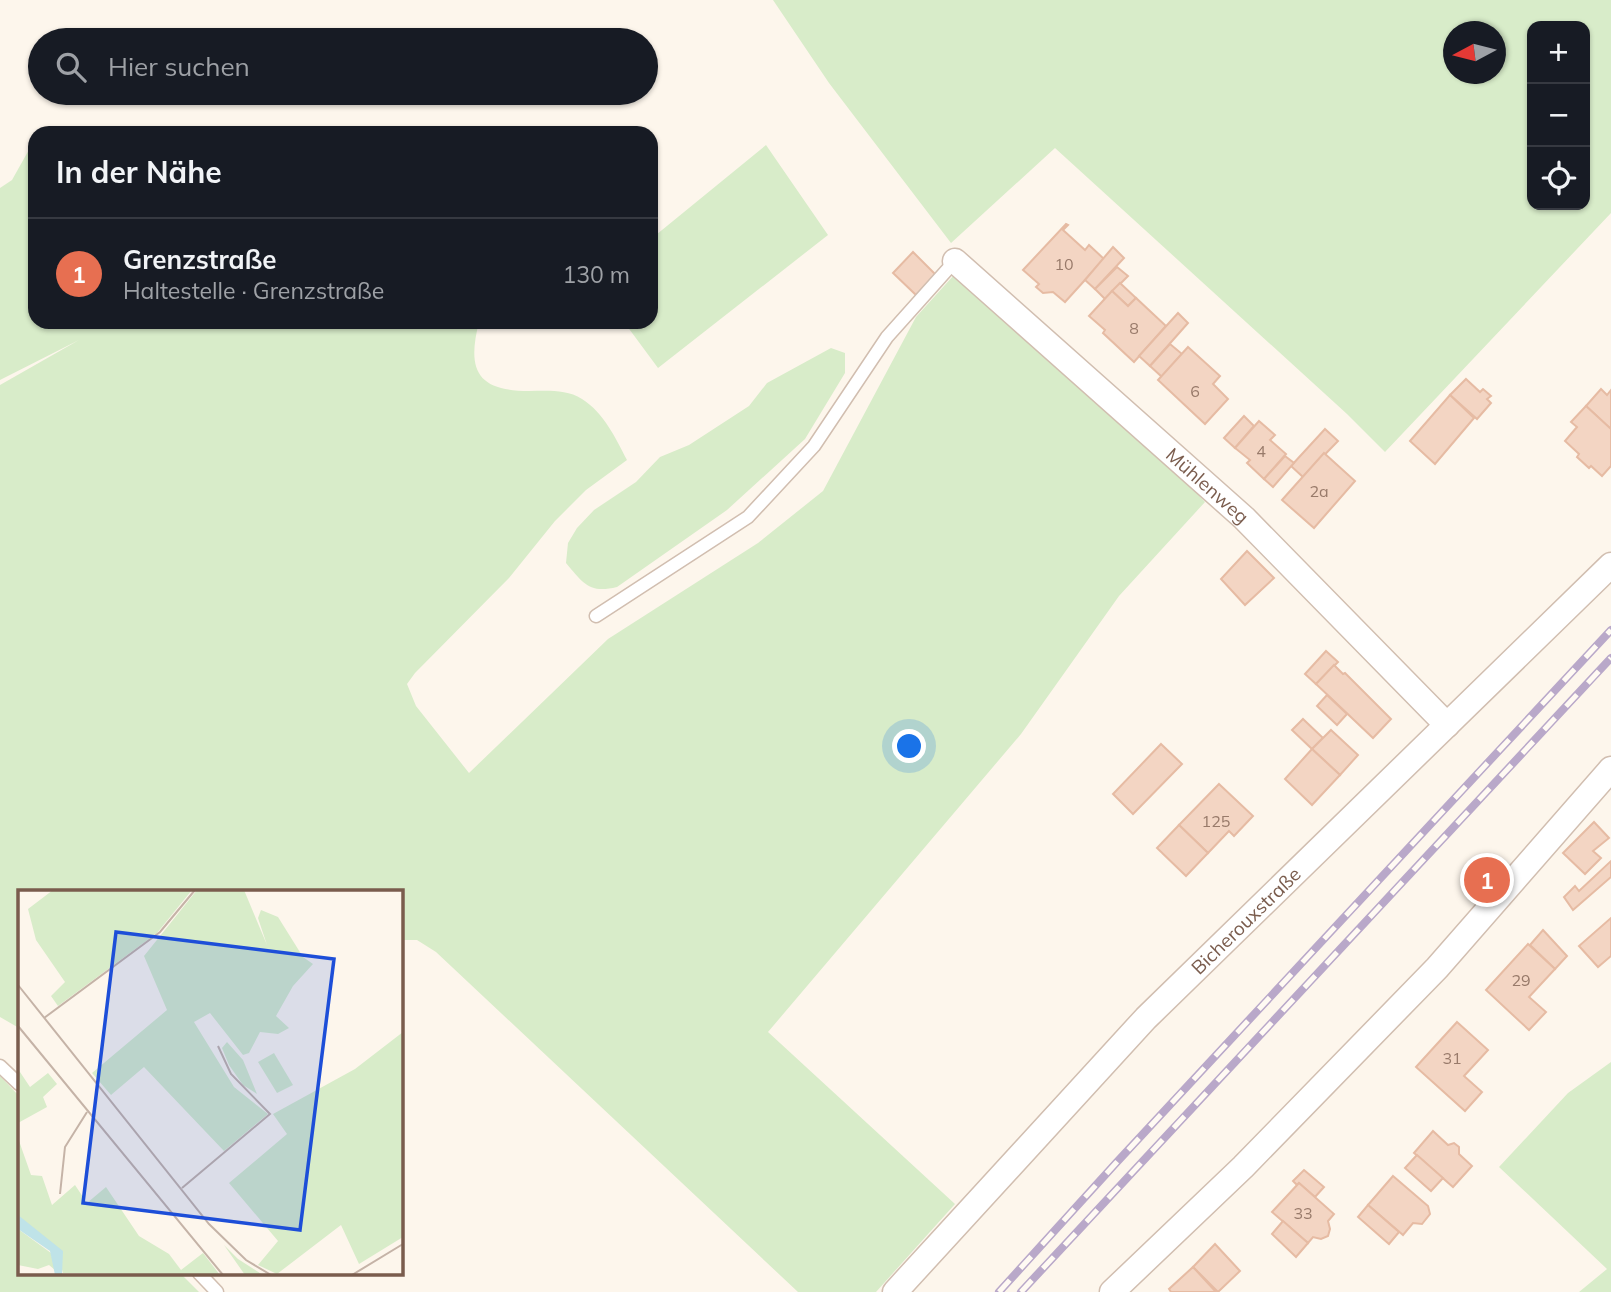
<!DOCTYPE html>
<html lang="de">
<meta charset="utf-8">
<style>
body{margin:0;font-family:Mulish,sans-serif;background:#242831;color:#f1f3f6}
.controls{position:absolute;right:21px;top:21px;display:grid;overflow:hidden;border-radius:14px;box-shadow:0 2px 5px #0004}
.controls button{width:63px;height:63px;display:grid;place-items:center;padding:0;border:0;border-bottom:2px solid #363941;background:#171b24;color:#f1f3f6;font:35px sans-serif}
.compass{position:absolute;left:1443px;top:21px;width:63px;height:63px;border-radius:50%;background:#171b24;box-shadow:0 2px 5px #0004;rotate:263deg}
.you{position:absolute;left:910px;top:747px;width:24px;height:24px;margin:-18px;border:5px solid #fff;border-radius:50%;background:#1a73e8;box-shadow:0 0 0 10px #1a73e833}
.badge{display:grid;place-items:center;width:46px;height:46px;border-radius:50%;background:#e76f51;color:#fff;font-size:23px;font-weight:700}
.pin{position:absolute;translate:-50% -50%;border:4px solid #fff;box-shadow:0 2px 7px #0006}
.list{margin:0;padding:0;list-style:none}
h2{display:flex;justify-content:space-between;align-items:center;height:91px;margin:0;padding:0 28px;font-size:30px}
h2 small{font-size:23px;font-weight:400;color:#9ea1a6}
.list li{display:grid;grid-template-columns:46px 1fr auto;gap:21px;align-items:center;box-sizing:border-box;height:112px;padding:0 28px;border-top:2px solid #363941}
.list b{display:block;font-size:26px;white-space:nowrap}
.list p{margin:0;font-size:23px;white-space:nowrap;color:#9ea1a6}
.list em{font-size:23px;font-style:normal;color:#9ea1a6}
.icon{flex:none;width:38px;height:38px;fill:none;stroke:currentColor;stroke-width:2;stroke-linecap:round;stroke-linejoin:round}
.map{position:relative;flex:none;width:1611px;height:1292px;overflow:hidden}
.search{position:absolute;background:#171b24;box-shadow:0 2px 5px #0004;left:28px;top:28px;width:630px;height:77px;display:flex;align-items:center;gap:18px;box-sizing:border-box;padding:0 24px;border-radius:38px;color:#9ea1a6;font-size:26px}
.panel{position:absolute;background:#171b24;box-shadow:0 2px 5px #0004;left:28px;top:126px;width:630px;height:203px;border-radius:21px}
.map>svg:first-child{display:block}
.green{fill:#d8ecc9;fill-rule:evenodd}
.building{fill:#f3d5c3;stroke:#e6bba3;stroke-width:2}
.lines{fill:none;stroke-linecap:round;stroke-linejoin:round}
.service-casing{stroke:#d1beb0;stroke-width:15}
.minor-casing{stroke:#d1beb0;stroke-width:27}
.service{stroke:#fff;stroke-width:12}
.minor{stroke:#fff;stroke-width:24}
.rail-casing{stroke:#b9a8c9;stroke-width:8}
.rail{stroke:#fffaf3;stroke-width:5;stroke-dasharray:16;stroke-linecap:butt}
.labels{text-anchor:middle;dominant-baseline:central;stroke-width:7;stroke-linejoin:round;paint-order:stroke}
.number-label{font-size:16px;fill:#987a6a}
.street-label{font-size:19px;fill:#7a5c4d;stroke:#fffaf3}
.inset-road{fill:none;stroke:#c5b3a7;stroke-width:2}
.view{fill:#1d4ed8;fill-opacity:0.15;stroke:#1d4ed8;stroke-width:3.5}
.inset-edge{fill:none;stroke:#7a5c4d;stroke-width:3.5}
</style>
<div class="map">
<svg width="1611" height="1292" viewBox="0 0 1611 1292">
<rect width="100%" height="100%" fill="#fdf6ec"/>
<g class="green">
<path d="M773,0h838v213l-226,239 -38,-38 -292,-266 -104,95 -122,-160zM1532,26h53v179h-53zM1454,32h42v42h-42z"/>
<path d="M35,139v183h444c-12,47 -3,69 50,69 18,0 37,-2 53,8 22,14 33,38 45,61l-41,30 -31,31 -46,57 -94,95 -8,11 9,22 53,67 139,-134 150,-96 65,-52 93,-174 38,-42 193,166 58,61 -86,94 -98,138 -253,298 187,172 -79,88h-78l-362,-340 -19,-12h-16v-49h-382v137l-19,-11v-632l79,-45 -79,40v-192l12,-8z"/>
<path d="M766,145l62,90 -170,133 -34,-46h27v-83z"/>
<path d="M831,348l14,5v20l-40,66 -78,71 -110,77c-28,7 -34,-4 -51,-24l2,-20 9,-15 17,-18 42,-28 24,-25 29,-12 60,-39 18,-23z"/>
<path d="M1611,1062v230h-32l28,-23 -108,-102 69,-74z"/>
<path d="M0,1076l19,20v177h161l19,19h-199z"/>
</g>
<g class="building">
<path d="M1066,224l2,1 -5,5 22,20 4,-5 15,14 -39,43 -12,-10 -10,1 -7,-6 3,-3 -16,-14z"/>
<path d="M1113,247l11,11 -29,31 -10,-9z"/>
<path d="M913,252l23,23 -20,20 -23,-22z"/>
<path d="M1117,267l11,9 -23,23 -10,-10z"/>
<path d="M1120,283l16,15 -8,8 -16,-15z"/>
<path d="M1112,291l16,15 8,-8 30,28 -32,36 -31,-29 2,-3 -16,-14z"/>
<path d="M1178,313l10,10 -38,43 -11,-10z"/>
<path d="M1170,344l12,10 -20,23 -12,-11z"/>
<path d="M1188,347l32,29 -7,8 15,15 -23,25 -47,-44z"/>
<path d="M1466,379l14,13 3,-3 8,7 -4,3 4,4 -14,16 -27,-24z"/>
<path d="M1601,389l6,6 4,-5v39l-25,-23z"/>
<path d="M1450,395l24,23 -39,46 -25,-23z"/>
<path d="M1586,406l25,23v37l-9,10 -11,-10 -2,2 -12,-11 2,-3 -14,-13 12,-14 -6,-5z"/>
<path d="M1244,416l10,10 -19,22 -11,-10z"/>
<path d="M1259,421l16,14 -5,5 16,14 -22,25 -17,-16 3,-3 -15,-12z"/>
<path d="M1325,429l13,12 -35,36 -12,-11z"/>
<path d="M1324,453l31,28 -41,47 -32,-28z"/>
<path d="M1285,456l9,7 -21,24 -9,-8z"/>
<path d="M1247,551l27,27 -29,27 -24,-26z"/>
<path d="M1326,651l12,11 -22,22 -11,-10z"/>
<path d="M1334,665l9,9 2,-1 46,46 -18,19 -57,-54z"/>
<path d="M1327,695l20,19 -10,11 -20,-19z"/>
<path d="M1303,719l20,19 -11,11 -20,-19z"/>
<path d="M1331,730l27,25 -18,20 -28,-26z"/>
<path d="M1161,744l21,20 -49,50 -20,-20z"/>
<path d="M1312,749l28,26 -28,30 -27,-26z"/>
<path d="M1219,784l34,32 -19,20 -5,-5 -21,22 -29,-28z"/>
<path d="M1594,822l15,16 -16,13 8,7 -16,16 -22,-21z"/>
<path d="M1179,825l29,28 -22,23 -29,-28z"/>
<path d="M1611,861v16l-38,33 -9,-13 11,-11 4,5z"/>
<path d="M1611,918v38l-13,11 -19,-21z"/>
<path d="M1543,930l24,26 -12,13 -25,-24z"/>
<path d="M1528,944l27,25 -26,28 17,15 -17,18 -43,-40z"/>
<path d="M1457,1022l31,28 -24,26 18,16 -17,19 -49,-44z"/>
<path d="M1433,1131l15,14 6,-2 5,4v7l13,12 -19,21 -39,-34z"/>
<path d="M1417,1155l26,23 -12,13 -26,-23z"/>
<path d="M1304,1170l20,17 -9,10 -16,-14 -2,2 -4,-4z"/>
<path d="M1393,1176l35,30 2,8 -8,10 -9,-1 -10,12 -35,-30z"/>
<path d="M1299,1183l35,31 -6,7 2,8 -2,7 -7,3 -8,-2 -5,6 -36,-31z"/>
<path d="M1368,1205l31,27 -10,12 -31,-27z"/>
<path d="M1283,1221l25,22 -12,14 -24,-23z"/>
<path d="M1215,1244l25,27 -22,21 -25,-25z"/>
<path d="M1193,1267l23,25h-45l-2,-3z"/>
</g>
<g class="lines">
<g class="service-casing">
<g id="service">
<path d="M596,616l152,-99 66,-71 73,-109 68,-76"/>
<path d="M0,1066l19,18"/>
<path d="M199,1273l18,19"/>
</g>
</g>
<g class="minor-casing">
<g id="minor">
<path id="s1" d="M955,261l289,257 203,207"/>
<path id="s2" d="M895,1292l251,-274 465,-453"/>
<path d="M1112,1292l131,-125 194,-199 174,-199"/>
</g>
</g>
<use href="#service" class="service"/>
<use href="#minor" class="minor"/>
<g class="rail-casing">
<g id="rail">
<path d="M999,1292l117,-129 495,-533"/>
<path d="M1021,1292l590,-634"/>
</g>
</g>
<use href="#rail" class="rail"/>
</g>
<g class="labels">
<g class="number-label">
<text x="1064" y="264">10</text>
<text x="1134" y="328">8</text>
<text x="1195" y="391">6</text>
<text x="1261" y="451">4</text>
<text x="1319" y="491">2a</text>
<text x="1216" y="821">125</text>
<text x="1521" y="980">29</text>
<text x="1452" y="1058">31</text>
<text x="1303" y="1213">33</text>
</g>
<g class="street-label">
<text stroke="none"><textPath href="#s1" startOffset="338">Mühlenweg</textPath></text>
<text stroke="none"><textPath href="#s2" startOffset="511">Bicherouxstraße</textPath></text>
</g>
</g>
<g transform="translate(18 890)">
<rect width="385" height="385" fill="#fdf6ec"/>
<path d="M35,0h139l-35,43 -99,73 -7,-10 14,-14 -29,-42 -8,-31zM179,0h47l23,55 -9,-27 3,-8 17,7 25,40 10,7 -20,22 -17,30 13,12 -11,6 -18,-2 -11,21 -6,2 -33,-42 -16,9 40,65 34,27 -44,37 -80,-84 -33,28 -19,-22 75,-63 -23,-54zM385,142v205l-44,27 -18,-39 -64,49 -19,-9 20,-24 -49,-58 58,-49 -14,-20 82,-45zM209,152l16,18 14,34 -14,-9 -14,-20 -7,-17zM256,163l19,32 -16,8 -19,-31zM0,179l12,18 18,-14 9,11 -14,13 4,10 -29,16zM0,248l13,37 11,1 10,29 23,-20 12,18 19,-16 33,49 30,18 12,16 22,-17 17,22 -157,-2 -5,-17 -40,-29zM0,339l33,24 4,17 -6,-5 -11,4 -20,-4zM206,355l14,14 25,16h-18z" fill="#d8ecc9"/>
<path d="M0,325l45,36 -1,24h-7l-5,-24 -32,-22z" fill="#bfe3e8"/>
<path class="inset-road" d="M0,95l191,239 37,36 25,15M26,128l116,-86 35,-42M0,136l205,249M164,298l88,-74 -39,-40 -13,-28M42,304l5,-47 22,-35M334,385l51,-31"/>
<path class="view" d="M98,42l218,27 -34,271 -217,-27z"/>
<rect width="385" height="385" class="inset-edge"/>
</g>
</svg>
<div class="controls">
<button>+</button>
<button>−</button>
<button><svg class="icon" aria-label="locate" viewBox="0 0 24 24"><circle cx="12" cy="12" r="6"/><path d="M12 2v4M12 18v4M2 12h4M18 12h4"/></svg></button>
</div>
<svg class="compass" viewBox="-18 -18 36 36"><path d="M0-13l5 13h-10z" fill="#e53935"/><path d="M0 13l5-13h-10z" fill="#9ea1a6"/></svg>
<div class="you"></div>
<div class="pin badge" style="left:1487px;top:880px">1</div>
<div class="search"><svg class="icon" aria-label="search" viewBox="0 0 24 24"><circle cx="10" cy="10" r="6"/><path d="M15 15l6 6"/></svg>Hier suchen</div>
<section class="panel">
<h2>In der Nähe<small></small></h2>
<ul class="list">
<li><span class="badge">1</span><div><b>Grenzstraße</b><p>Haltestelle · Grenzstraße</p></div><em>130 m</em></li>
</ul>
</section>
</div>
